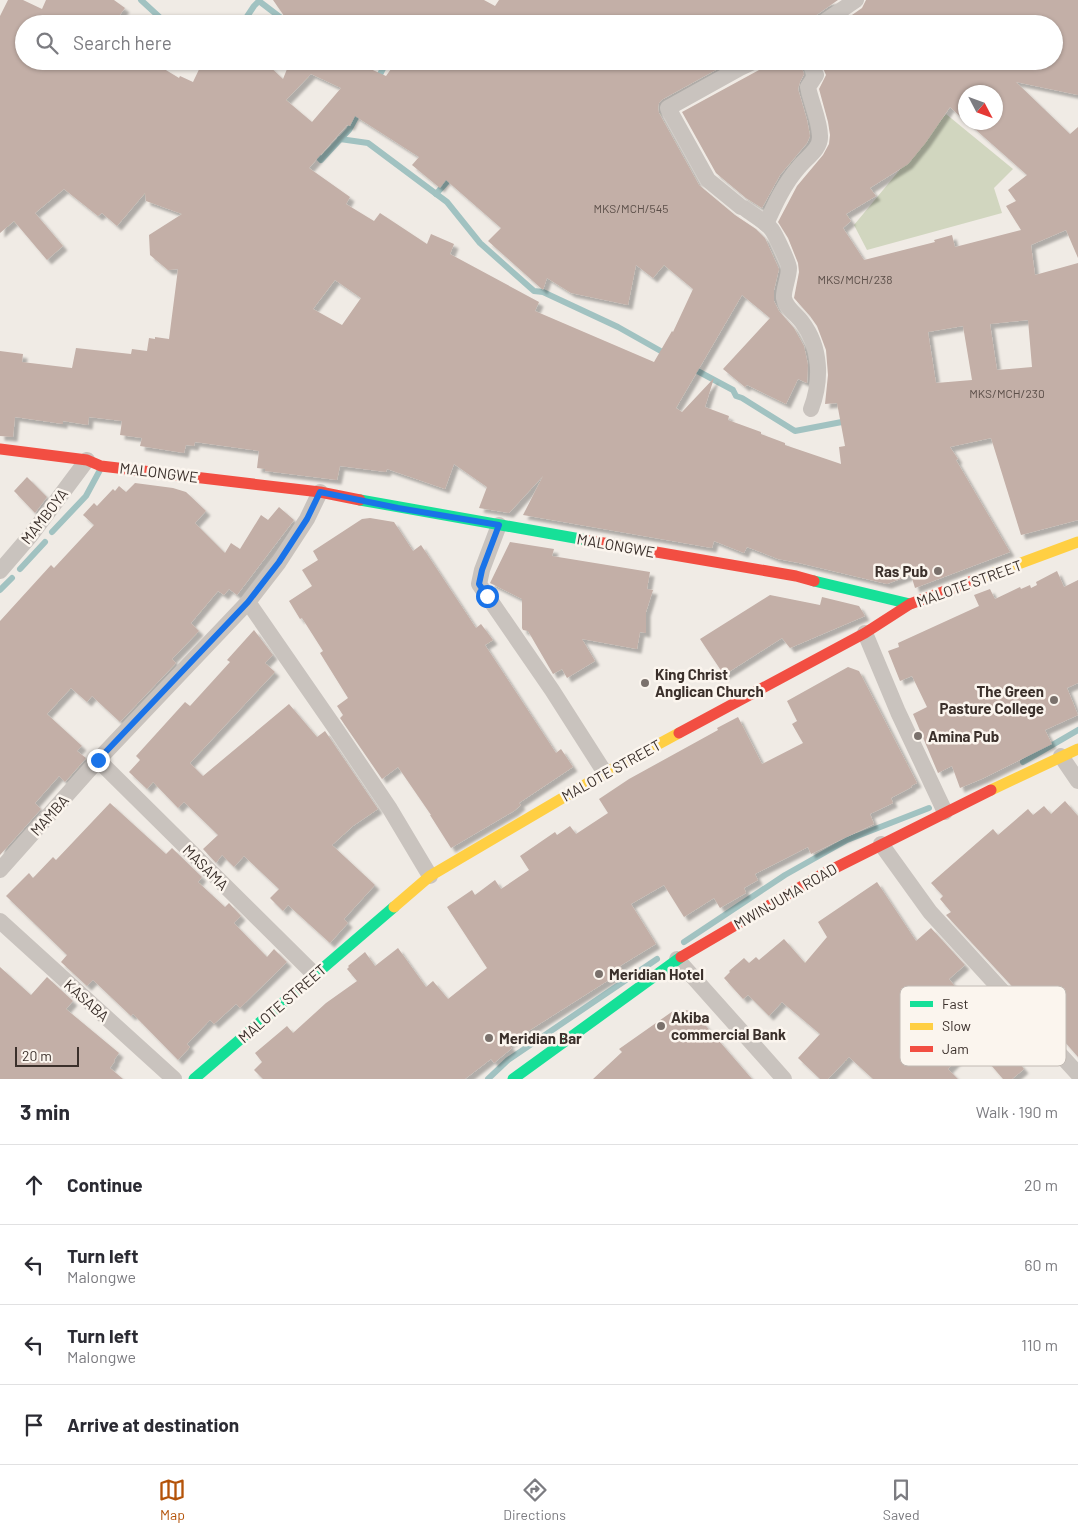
<!DOCTYPE html>
<meta charset="utf-8">
<style>
body{margin:0;font-family:Barlow,sans-serif;background:#f7f7f7;color:#2b2b33}
.compass{position:absolute;left:958px;top:85px;width:45px;height:45px;border-radius:50%;background:#fff;box-shadow:0 1px 4px #0004;rotate:131deg}
.scale{position:absolute;left:15px;bottom:12px;width:64px;box-sizing:border-box;padding-left:5px;border:2px solid #3b302b;border-top:0;font-size:14px;line-height:18px;white-space:nowrap;color:#3b302b;-webkit-text-stroke:4px #fbf5ee;paint-order:stroke}
.stop{position:absolute;width:15px;height:15px;margin:-11px;border:4px solid #1a73e8;border-radius:50%;background:#fff}
.stop.end{background:#1a73e8;border-color:#fff;box-shadow:0 1px 5px #0008}
.list{margin:0;padding:0;list-style:none}
h2{display:flex;justify-content:space-between;align-items:center;height:65px;margin:0;padding:0 20px;font-size:21px}
h2 small{font-size:16px;font-weight:400;color:#7c7c81}
.list li{display:grid;grid-template-columns:32px 1fr auto;gap:15px;align-items:center;box-sizing:border-box;height:80px;padding:0 20px;border-top:1px solid #e1e1e2}
.list b{display:block;font-size:19px;white-space:nowrap}
.list p{margin:0;font-size:16px;white-space:nowrap;color:#7c7c81}
.list em{font-size:16px;font-style:normal;color:#7c7c81}
.icon{flex:none;width:28px;height:28px;fill:none;stroke:currentColor;stroke-width:2;stroke-linecap:round;stroke-linejoin:round}
.map{position:relative;flex:none;width:1078px;height:1079px;overflow:hidden}
.search{position:absolute;background:#fff;box-shadow:0 1px 4px #0004;left:15px;right:15px;top:15px;height:55px;display:flex;align-items:center;gap:12px;box-sizing:border-box;padding:0 18px;border-radius:28px;color:#7c7c81;font-size:19px}
.sheet{height:385px;background:#fff}
nav{display:flex;justify-content:space-around;align-items:center;box-sizing:border-box;height:70px;border-top:1px solid #e1e1e2;background:#fff;font-size:14px;color:#7c7c81}
nav a{display:grid;justify-items:center;gap:2px}
nav .on{color:#b45309}
.map>svg:first-child{display:block}
.green{fill:#d1d6bf}
.lines{fill:none;stroke-linecap:round;stroke-linejoin:round}
.stream{stroke:#a1c2c1;stroke-width:6}
.building{fill:#c3afa7;fill-rule:evenodd;filter:url(#shadow)}
.street{stroke:#c9c3be;stroke-width:16}
.fast{stroke:#16e098;stroke-width:11}
.slow{stroke:#ffcf43;stroke-width:11}
.jam{stroke:#f24e42;stroke-width:11}
.route{stroke:#1a73e8;stroke-width:6}
.poi-dot{fill:#7a716c;stroke:#fbf5ee;stroke-width:2}
.labels{text-anchor:middle;dominant-baseline:central;stroke-width:5;stroke-linejoin:round;paint-order:stroke}
.number-label{font-size:12px;fill:#5d504a}
.street-label{font-size:15px;fill:#3b302b;stroke:#fbf5ee}
.poi-label{font-size:15px;font-weight:bold;fill:#3b302b;stroke:#fbf5ee;text-anchor:start}
.key{fill:#fbf5ee;stroke:#c1bab4;stroke-width:1}
.key-label{font-size:14px;fill:#3b302b}
</style>
<div class="map">
<svg width="1078" height="1079" viewBox="0 0 1078 1079">
<defs>
<filter id="shadow"><feDropShadow dx="4.5" dy="4.5" stdDeviation="1" flood-color="#0004"/></filter>
</defs>
<rect width="100%" height="100%" fill="#f0ebe5"/>
<path class="green" d="M946,114l67,55 -19,19 8,25 -135,37 -13,-25z"/>
<g class="lines">
<g class="stream">
<path d="M141,0l26,24"/>
<path d="M242,24l12,-18 5,-5 30,23"/>
<path d="M377,80l10,-19"/>
<path d="M340,139l28,4 79,59 33,41 54,48 9,1 75,35 48,27"/>
<path d="M313,151l8,9 28,-30 11,-20"/>
<path d="M436,194l17,-19"/>
<path d="M690,367l43,23 3,6 6,2 53,33 52,-10"/>
<path d="M52,532l34,-36 14,-26"/>
<path d="M20,569l25,-27"/>
<path d="M0,590l12,-12"/>
<path d="M1023,762l55,-32"/>
<path d="M684,942l101,-67 62,-35 82,-32"/>
<path d="M488,1079l20,-19 149,-101"/>
</g>
</g>
<g class="building">
<path d="M8,0h15l19,9 4,-9h68l11,8 -12,16h-89v37h15l9,5 5,-5h98l28,17 1,-2 13,6 10,-21h61l19,18 6,-15 -6,-3h70l33,15 5,-7 2,1 5,-9h334l-69,38 -4,4 -1,5 1,5 40,72 36,30 21,14 9,9 14,31 -5,21v11l5,10 15,17 10,18 4,19 -1,18 -9,-4 -12,25 -39,-19 -2,2 -22,-18 47,-51 -28,-23 -66,113 6,4 32,-34 -9,29 24,9 -1,4 33,12v2l24,9v2l56,19 -2,-17 6,-1 -8,-43 -12,1 3,-29 -2,-25 -9,-24 -7,-10 -16,-18 5,-26 -1,-9 -10,-25 -10,-16 19,-36 26,-31 6,-11 1,-9 -2,-13 -9,-33 7,-14 -6,-14h234v-37h-16l-8,-6 -4,6h-187l23,-16 4,-8h212v95l-62,-13 54,52 8,-7v131l-12,-28 -35,15 4,30 43,-12v257l-57,15 -30,-97 -41,9 8,12 -2,1 54,92 -95,36 -4,-13 -24,9 -88,-21 -21,-4 -31,-12 -3,6 -30,-12 -2,7 -189,-33 20,-39 -34,37 -30,-5 8,-21 -33,-23 -9,25 -58,-20 -1,3 -46,-6 -3,14 -72,-9v-2l-8,-1 2,-17 -64,-9 -1,4 -8,-1 -2,8 -44,-7 2,-8 -22,-3 2,-14 -33,-4 -1,8 -25,-4v3l-48,-7 -2,20 -13,-1v-85l23,3 -1,8 50,6 4,-20 55,6 1,-5 15,2 2,-13 6,1v-2l14,2 9,-70 -10,1 -18,-15 -1,-20 33,-21 -36,-13 -1,-8 -28,33 -15,-13 -4,3 -34,-27 -29,24 28,33 -16,14 -33,-39 -14,12v-217zM311,74l30,14 -29,34 -26,-22zM966,92h30v30h-29l60,53 -19,15 8,11 -10,5 15,24 -66,17 -3,-12 -18,5 1,2 -71,18 -21,-32 8,-7 -5,-7 30,-18 -6,-8 38,-24 18,-22 24,-35 16,15zM355,116l64,41 -7,8 28,23 6,-8 55,48 -13,13 55,49 4,-12 24,15 57,12 8,-40 17,13 11,-13 29,24 -20,43 -1,-1 -18,31 -119,-51 4,-9 -89,-48 4,-10 -23,-10 -4,10 -47,-31 -6,8 -28,-17 4,-7 -41,-29 38,-43 3,1zM335,280l26,18 -19,27 -29,-16zM1028,320l4,47 -35,3 -7,-46zM963,326l9,54 -36,3 -8,-51z"/>
<path d="M273,0h211l11,6 4,-6h339l-23,16 -4,8h-240l-18,-7 -2,3 7,4h-247l-17,-5 -5,4z"/>
<path d="M765,61h34l5,13 -4,8 -2,7 9,31 3,16 -3,7 -27,32 -18,33 -16,-10 -30,-25 -34,-61 77,-42 4,-4z"/>
<path d="M27,477l20,20 -12,16 -21,-22z"/>
<path d="M135,483l38,5 13,4 20,19 -11,12 30,30 6,-10 9,6 21,-34 7,5 11,-13 15,13 -57,75 -8,-6 -5,6 -6,-4 -27,32 8,8 -27,28 4,4 -56,59 -28,-26 -5,6 -16,-14 -24,26 35,32 -5,5 9,7 -21,24 -6,-6 -24,27 6,6 -41,46v-234l51,-56 3,3 40,-43 -11,-10 11,-12 3,3 16,-17 2,2 4,-5 7,6z"/>
<path d="M370,518l24,4 19,29 8,-6 55,83 5,-4 12,16 -8,5 71,108 5,-4 12,18 -54,36 2,2 -7,6 -63,37 -21,-33h1l-33,-48 -16,12 -42,-61 3,-3 -6,-9 11,-8 -28,-45 3,-2 -21,-33 -2,1 -11,-18 23,-15 -10,-16 16,-10 -5,-9 49,-32z"/>
<path d="M510,542l44,7 -2,7 98,16 -3,17 6,1 -7,22v21l-6,-1 -3,17 -55,-10 13,22 -28,17 -5,-9 -9,5 -25,-43 -5,-1 -1,-2v-29l-32,-16z"/>
<path d="M1057,571l7,16 14,-7v103l-11,5 11,27 -33,15 7,14 -68,34 -24,10 -8,-22 -14,7 -25,-59 14,-7 -15,-31 -12,5 -12,-30 11,-4 -1,-4 81,-37 -5,-11 16,-6 5,10 25,-12 1,2 9,-4 1,3 6,-3 -1,-3z"/>
<path d="M770,595l50,10 2,-8 37,9 6,10 -75,32 -8,-10 -58,37 -24,-36z"/>
<path d="M254,630l19,25 -8,8 10,9 -85,91 13,13 86,-72 28,33 8,-6 53,78 -25,17 -21,19 43,40 -31,34 4,4 -18,20 -42,-38 -5,6 -13,-13 9,-9 -35,-33 -10,11 -12,-12 -6,8 -13,-14 15,-14 -34,-33 -6,6 -25,-26 -6,7 -18,-17 11,-12 -4,-4 49,-54 5,4 40,-44 -3,-2z"/>
<path d="M848,667l11,4 58,112 -6,3 1,1 -21,11 2,5 -23,11 4,10 -63,30 -3,-7 -53,27 3,6 -14,8 2,5 -26,15 -6,-10 -30,19 -20,-32 -33,19 25,40 -36,22 3,5 -115,73 4,4 -18,15 -3,-4 -26,20h-202l-9,-9 8,-8 -7,-9 32,-27 6,7 33,-30 31,-22 -10,-12 2,-2 -1,-1 17,-14 10,14 23,-18 28,39 7,-6 15,18 39,-31 -40,-61 25,-17 3,5 20,-15 6,9 28,-19 -9,-14 35,-24 2,3 13,-9 6,8 32,-21 -9,-14 30,-20 89,-49 -1,-2 21,-11 24,47 41,-21 -11,-19 5,-3 -10,-20z"/>
<path d="M1065,801l13,15v241l-56,-64 -2,2 -74,-80 5,-3 -11,-13 3,-3 -12,-13 62,-54 5,6 30,-26 5,6 11,-9 7,8z"/>
<path d="M110,803l56,51 6,-6 30,29 -4,5 27,25 4,-4 12,13 -7,7 33,34 7,-8 13,13 -47,46 -4,-4 -22,20 -4,-4 -23,24 3,3 -12,13 -45,-46 -2,2 -38,-36 -6,6 -26,-24 6,-7 -61,-59 23,-23 4,5 20,-21 3,3z"/>
<path d="M877,882l39,59 15,-13 34,37 -16,14 45,55 1,-1 29,36 -12,10h-9l-30,-35 -25,25 10,10h-85l-24,-22 -21,22h-8l-22,-21 22,-24 -38,-32 -13,14 -21,-21 -5,4 -19,-21 6,-6 -1,-1 15,-13 5,5 7,-6 3,3 25,-21 21,24 22,-26 -9,-15z"/>
<path d="M0,967l31,28 16,-18 26,24 -7,8 53,44 -5,7 1,1 -5,7 13,11h-123z"/>
<path d="M685,1010l6,1 9,8 52,60h-159l29,-27 -3,-3 54,-38z"/>
</g>
<g class="lines">
<g class="street">
<path d="M821,24l35,-24"/>
<path d="M755,61l-15,7 -72,40 40,72 33,27 3,1c9,7 21,13 28,22 3,4 17,33 17,38 0,9 -6,23 -5,30 2,10 12,16 18,24 19,25 20,58 9,87"/>
<path d="M766,224c9,-20 18,-40 33,-57 7,-9 22,-18 21,-31 0,-15 -9,-34 -12,-49l8,-12 -7,-14"/>
<path d="M499,525l-17,45 -3,14 73,106 53,83"/>
<path d="M0,571l31,-36 56,-75"/>
<path d="M248,602l90,130 52,77 40,67"/>
<path d="M865,633l33,79 47,100"/>
<path d="M1061,756l17,25"/>
<path d="M98,760l217,215"/>
<path d="M881,844l49,68 148,162"/>
<path d="M0,870l98,-110 150,-158 31,-40 28,-43 13,-27"/>
<path d="M0,921l174,158"/>
<path d="M677,959l107,120"/>
</g>
<g class="fast">
<path d="M360,500l226,40"/>
<path d="M814,581l96,23"/>
<path d="M194,1079l200,-172"/>
<path d="M513,1079l168,-122"/>
</g>
<g class="slow">
<path d="M978,579l100,-37"/>
<path d="M991,790l87,-41"/>
<path d="M394,907l36,-31 175,-103 74,-40"/>
</g>
<g class="jam">
<path d="M0,449l87,11 14,6 219,26 40,8"/>
<path d="M586,540l210,36 18,5"/>
<path d="M679,733l186,-100 45,-29 68,-25"/>
<path d="M681,957l140,-82 170,-85"/>
</g>
</g>
<g class="lines">
<path class="route" d="M98,760l150,-158 31,-40 28,-43 13,-27 78,16 101,17 -17,45 -3,14 8,12"/>
</g>
<g class="poi-dot">
<circle cx="938" cy="571" r="5"/>
<circle cx="645" cy="683" r="5"/>
<circle cx="1054" cy="700" r="5"/>
<circle cx="918" cy="736" r="5"/>
<circle cx="599" cy="974" r="5"/>
<circle cx="661" cy="1026" r="5"/>
<circle cx="489" cy="1038" r="5"/>
</g>
<g class="labels">
<g class="number-label">
<text x="631" y="208">MKS/MCH/545</text>
<text x="855" y="279">MKS/MCH/238</text>
<text x="1007" y="393">MKS/MCH/230</text>
</g>
<g class="street-label">
<text transform="translate(159 472) rotate(7)">MALONGWE</text>
<text transform="translate(44 516) rotate(-52)">MAMBOYA</text>
<text transform="translate(616 545) rotate(10)">MALONGWE</text>
<text transform="translate(969 583) rotate(-20)">MALOTE STREET</text>
<text transform="translate(611 770) rotate(-29)">MALOTE STREET</text>
<text transform="translate(49 815) rotate(-48)">MAMBA</text>
<text transform="translate(206 867) rotate(45)">MASAMA</text>
<text transform="translate(785 896) rotate(-30)">MWINJUMA ROAD</text>
<text transform="translate(87 1000) rotate(42)">KASABA</text>
<text transform="translate(282 1003) rotate(-41)">MALOTE STREET</text>
</g>
<g class="poi-label">
<text x="928" y="571" text-anchor="end">Ras Pub</text>
<text x="655" y="674">King Christ<tspan x="655" dy="17">Anglican Church</tspan></text>
<text x="1044" y="691" text-anchor="end">The Green<tspan x="1044" dy="17">Pasture College</tspan></text>
<text x="928" y="736">Amina Pub</text>
<text x="609" y="974">Meridian Hotel</text>
<text x="671" y="1017">Akiba<tspan x="671" dy="17">commercial Bank</tspan></text>
<text x="499" y="1038">Meridian Bar</text>
</g>
</g>
<rect x="900" y="986" width="166" height="80" rx="8" class="key"/>
<rect x="910" y="1001" width="23" height="6" fill="#16e098"/>
<rect x="910" y="1023" width="23" height="7" fill="#ffcf43"/>
<rect x="910" y="1046" width="23" height="6" fill="#f24e42"/>
<g class="key-label">
<text x="942" y="1009">Fast</text>
<text x="942" y="1031">Slow</text>
<text x="942" y="1054">Jam</text>
</g>
</svg>
<svg class="compass" viewBox="-18 -18 36 36"><path d="M0-13l5 13h-10z" fill="#e53935"/><path d="M0 13l5-13h-10z" fill="#7c7c81"/></svg>
<div class="scale">20 m</div>
<div class="stop" style="left:487px;top:596px"></div>
<div class="stop end" style="left:98px;top:760px"></div>
<div class="search"><svg class="icon" aria-label="search" viewBox="0 0 24 24"><circle cx="10" cy="10" r="6"/><path d="M15 15l6 6"/></svg>Search here</div>
</div>
<section class="sheet">
<h2>3 min<small>Walk · 190 m</small></h2>
<ul class="list">
<li><svg class="icon" aria-label="ahead" viewBox="0 0 24 24"><path d="M12 20V5M6 11l6-6 6 6"/></svg><div><b>Continue</b></div><em>20 m</em></li>
<li><svg class="icon" aria-label="left" viewBox="0 0 24 24"><path d="M17 20v-9H6M10 6l-5 5 5 5"/></svg><div><b>Turn left</b><p>Malongwe</p></div><em>60 m</em></li>
<li><svg class="icon" aria-label="left" viewBox="0 0 24 24"><path d="M17 20v-9H6M10 6l-5 5 5 5"/></svg><div><b>Turn left</b><p>Malongwe</p></div><em>110 m</em></li>
<li><svg class="icon" aria-label="arrive" viewBox="0 0 24 24"><path d="M6 21V4h12l-3 4 3 4H6"/></svg><div><b>Arrive at destination</b></div></li>
</ul>
</section>
<nav>
<a class="on"><svg class="icon" aria-label="map" viewBox="0 0 24 24"><path d="M3 6l6-2 6 2 6-2v14l-6 2-6-2-6 2zM9 4v14M15 6v14"/></svg>Map</a>
<a><svg class="icon" aria-label="directions" viewBox="0 0 24 24"><path d="M12 3l9 9-9 9-9-9zM9 14v-3h6M13 9l2 2-2 2"/></svg>Directions</a>
<a><svg class="icon" aria-label="saved" viewBox="0 0 24 24"><path d="M7 4h10v16l-5-4-5 4z"/></svg>Saved</a>
</nav>
